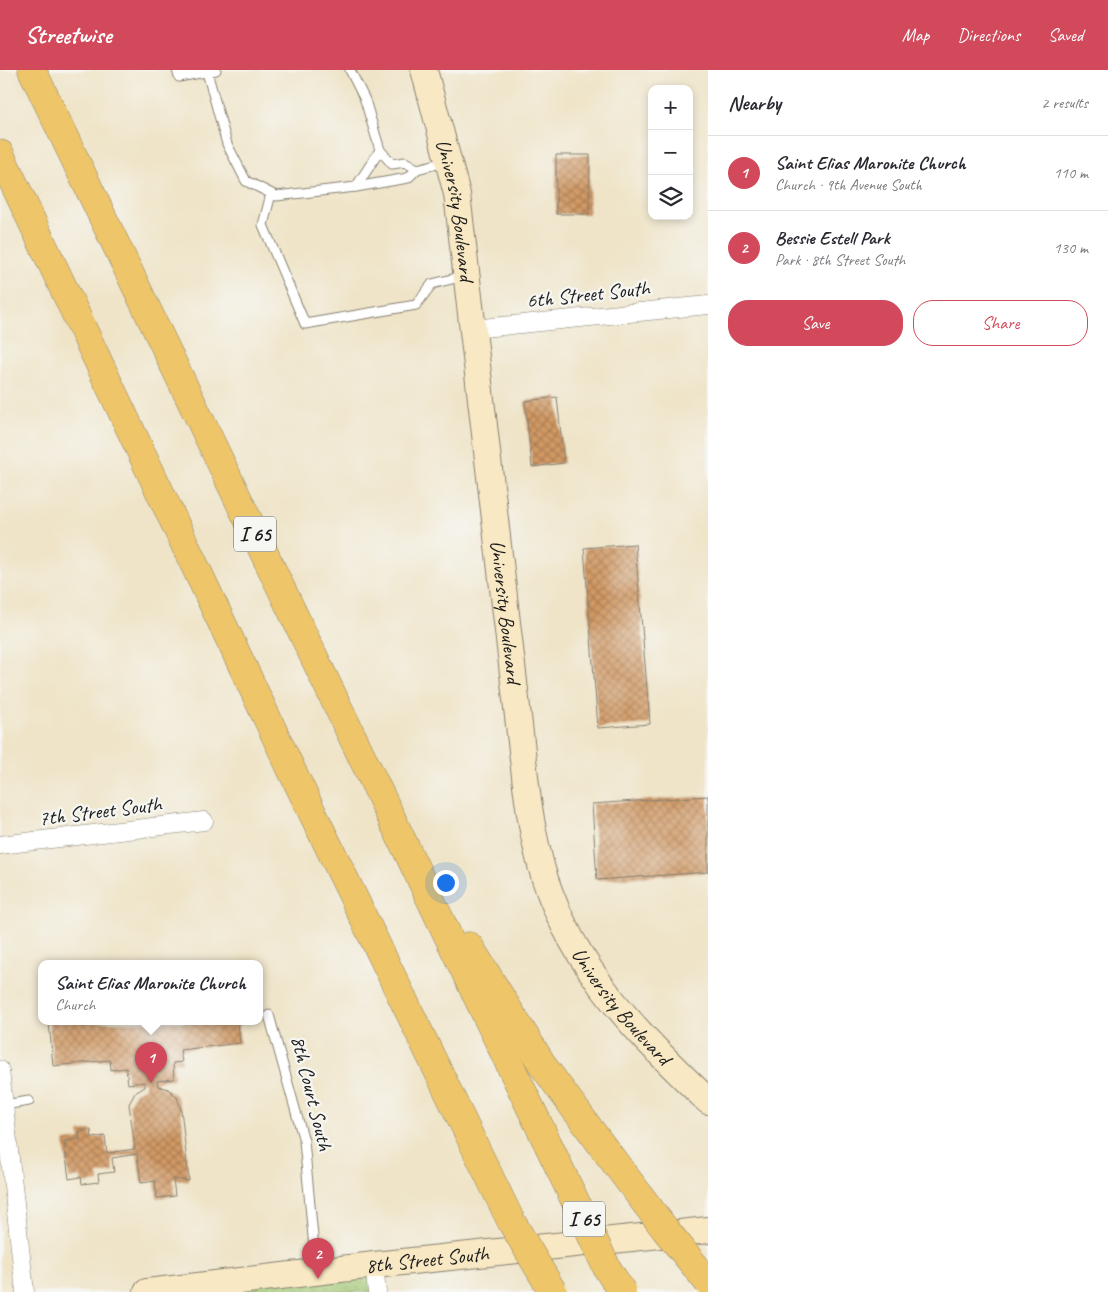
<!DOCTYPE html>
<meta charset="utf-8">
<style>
body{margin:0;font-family:Caveat,sans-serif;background:#f2f2f3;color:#2b2b33}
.controls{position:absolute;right:15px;top:15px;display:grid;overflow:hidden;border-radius:10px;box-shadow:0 2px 8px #0003}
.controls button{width:45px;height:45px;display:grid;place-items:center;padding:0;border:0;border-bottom:1px solid #e1e1e2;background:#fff;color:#2b2b33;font:25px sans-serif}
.you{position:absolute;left:445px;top:812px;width:18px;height:18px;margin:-12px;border:4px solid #fff;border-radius:50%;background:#1a73e8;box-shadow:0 0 0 8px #1a73e833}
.badge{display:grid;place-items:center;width:32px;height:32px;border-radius:50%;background:#d1495b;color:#fff;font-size:16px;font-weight:700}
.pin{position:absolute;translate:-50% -41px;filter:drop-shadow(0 1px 2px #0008)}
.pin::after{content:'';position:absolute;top:26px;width:18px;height:15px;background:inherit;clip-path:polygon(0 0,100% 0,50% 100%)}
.popup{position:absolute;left:38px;top:890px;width:225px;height:65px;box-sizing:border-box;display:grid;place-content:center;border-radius:10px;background:#fff;filter:drop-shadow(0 1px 4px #0005);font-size:16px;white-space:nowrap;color:#7c7c81}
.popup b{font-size:19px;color:#2b2b33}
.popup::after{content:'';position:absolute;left:50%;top:100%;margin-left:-10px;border:10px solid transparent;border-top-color:#fff}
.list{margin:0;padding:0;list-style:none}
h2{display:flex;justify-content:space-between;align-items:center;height:65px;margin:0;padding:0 20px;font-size:21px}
h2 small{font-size:16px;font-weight:400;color:#7c7c81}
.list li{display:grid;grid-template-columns:32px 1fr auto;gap:15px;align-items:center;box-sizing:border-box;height:75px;padding:0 20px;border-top:1px solid #e1e1e2}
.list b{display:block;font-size:19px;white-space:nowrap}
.list p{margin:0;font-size:16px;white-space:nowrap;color:#7c7c81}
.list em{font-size:16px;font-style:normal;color:#7c7c81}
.actions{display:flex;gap:10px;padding:15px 20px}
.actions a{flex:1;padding:11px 0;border:1px solid #d1495b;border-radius:20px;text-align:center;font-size:18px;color:#d1495b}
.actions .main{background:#d1495b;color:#fff}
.icon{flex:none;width:28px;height:28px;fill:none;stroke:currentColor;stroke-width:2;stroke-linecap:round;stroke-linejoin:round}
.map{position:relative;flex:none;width:708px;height:1222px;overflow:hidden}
header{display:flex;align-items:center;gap:30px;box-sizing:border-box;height:70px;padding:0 25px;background:#d1495b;color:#fff}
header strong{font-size:24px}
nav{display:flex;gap:28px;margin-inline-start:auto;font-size:18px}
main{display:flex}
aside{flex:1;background:#fff}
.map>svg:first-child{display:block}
.park{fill:url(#park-dots);stroke:#5f7247}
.building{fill:url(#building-cross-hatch)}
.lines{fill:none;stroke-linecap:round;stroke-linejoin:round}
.lane-casing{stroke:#868072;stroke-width:11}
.street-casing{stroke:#868072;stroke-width:19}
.secondary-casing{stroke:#868072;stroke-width:28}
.highway-casing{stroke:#868072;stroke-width:29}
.lane{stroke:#fff;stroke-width:9}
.street{stroke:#fff;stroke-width:18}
.secondary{stroke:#f8e8c3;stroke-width:26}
.highway{stroke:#eec569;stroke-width:28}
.highway-bridge-casing{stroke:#868072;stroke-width:29;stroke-linecap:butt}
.highway-bridge{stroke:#eec569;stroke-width:28}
.labels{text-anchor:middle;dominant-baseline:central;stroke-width:4.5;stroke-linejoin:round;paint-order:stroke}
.shield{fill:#f6f6f2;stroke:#5d5d5c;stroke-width:1}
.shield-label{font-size:20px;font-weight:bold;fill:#1c1c1c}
.street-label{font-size:21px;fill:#1c1c1c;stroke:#f6f6f2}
</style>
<header>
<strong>Streetwise</strong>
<nav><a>Map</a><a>Directions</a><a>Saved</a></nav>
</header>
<main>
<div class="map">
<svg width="708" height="1222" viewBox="0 0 708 1222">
<defs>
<pattern id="park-dots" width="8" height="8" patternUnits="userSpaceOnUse" patternTransform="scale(1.25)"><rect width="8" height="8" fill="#a2c772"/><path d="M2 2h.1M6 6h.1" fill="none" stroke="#8baa62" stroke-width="1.8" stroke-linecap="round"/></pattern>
<pattern id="building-cross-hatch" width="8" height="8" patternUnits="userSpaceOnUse" patternTransform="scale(1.25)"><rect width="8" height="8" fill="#d19964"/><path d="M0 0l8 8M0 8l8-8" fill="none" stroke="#a97c52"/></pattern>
</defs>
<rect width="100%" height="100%" fill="#f6f6f2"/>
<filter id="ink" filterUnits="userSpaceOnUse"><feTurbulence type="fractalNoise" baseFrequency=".02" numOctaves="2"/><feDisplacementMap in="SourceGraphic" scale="10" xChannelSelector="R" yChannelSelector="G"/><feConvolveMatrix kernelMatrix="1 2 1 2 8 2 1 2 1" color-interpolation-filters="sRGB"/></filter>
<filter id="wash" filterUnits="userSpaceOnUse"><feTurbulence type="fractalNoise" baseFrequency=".0096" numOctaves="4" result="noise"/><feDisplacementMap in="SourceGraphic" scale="20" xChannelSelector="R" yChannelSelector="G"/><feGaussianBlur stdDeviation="1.12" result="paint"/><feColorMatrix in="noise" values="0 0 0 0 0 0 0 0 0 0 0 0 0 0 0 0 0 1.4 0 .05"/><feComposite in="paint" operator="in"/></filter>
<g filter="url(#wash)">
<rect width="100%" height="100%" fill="#efe4c8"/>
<path class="park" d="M374,1195l3,27h-230z"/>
<g id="blocks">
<g class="building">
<path d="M556,85h34l-1,59h-33z"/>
<path d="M557,327l7,66 -32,4 -7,-66z"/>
<path d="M635,474l15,180 -52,4 -14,-180z"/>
<path d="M708,726v76l-111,8 -5,-76z"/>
<path d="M49,952h189l2,21 -60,7 2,12 -9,1 1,16 -17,2 1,5 10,3 9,8 4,12 8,72 -16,-2 2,17 -18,2 -2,-17 -14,2 -4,-29 -25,4 2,14 -16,2 1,8 -17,2 -1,-7 -12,2 -5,-38 16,-2 -1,-7 12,-2 1,8 13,-2 2,17 28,-4 -6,-45 6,-11 10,-6 -1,-5 -16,2 -2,-16 -15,2 -1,-10 -57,6z"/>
</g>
</g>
</g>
<g filter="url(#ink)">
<use href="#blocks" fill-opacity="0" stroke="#868072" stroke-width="1"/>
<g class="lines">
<g class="lane-casing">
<g id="lane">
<path d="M177,0l2,7 37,-7"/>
<path d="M350,0l15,30 15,50 12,14 13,-2 12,7"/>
<path d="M207,2l20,72 19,37 30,15 80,-9 24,-37"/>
<path d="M356,117l52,-9 9,-9 28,-7"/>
<path d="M271,124l-8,31 42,99 111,-19 16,-21 32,-8"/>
<path d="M269,945l35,126 12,128"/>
<path d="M4,1035l25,-4"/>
</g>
</g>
<g class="street-casing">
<g id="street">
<path d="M473,259l235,-24"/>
<path d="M0,775l204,-24"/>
<path d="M0,1000l25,222"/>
<path d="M374,1195l3,27"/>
</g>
</g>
<g class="secondary-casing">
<g id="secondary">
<path id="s1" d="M424,0l33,124 69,591c4,32 9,63 19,94 30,92 95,157 163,222"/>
<path id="s2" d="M147,1222l227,-27 334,-35"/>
</g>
</g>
<g class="highway-casing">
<g id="highway">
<path d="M32,0l516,1074"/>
<path d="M0,84l293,619 218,448"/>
<path d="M469,876l75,121 59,80"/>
</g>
</g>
<use href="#lane" class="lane"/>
<use href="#street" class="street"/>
<use href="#secondary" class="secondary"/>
<use href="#highway" class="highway"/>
<g class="highway-bridge-casing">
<g id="highway-bridge">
<path d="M548,1074l59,124 15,24"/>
<path d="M603,1077l62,82 43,53"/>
<path d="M511,1151l42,71"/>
</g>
</g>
<use href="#highway-bridge" class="highway-bridge"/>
</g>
</g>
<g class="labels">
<g class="shield">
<rect x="234" y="446.5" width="42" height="35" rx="4"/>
<rect x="563" y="1131.5" width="42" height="35" rx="4"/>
</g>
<g class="shield-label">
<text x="255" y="464">I 65</text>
<text x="584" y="1149">I 65</text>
</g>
<g class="street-label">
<text stroke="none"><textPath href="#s1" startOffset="144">University Boulevard</textPath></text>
<text transform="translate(588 224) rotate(-6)">6th Street South</text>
<text stroke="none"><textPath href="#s1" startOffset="549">University Boulevard</textPath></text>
<text transform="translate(100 741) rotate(-7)">7th Street South</text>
<text stroke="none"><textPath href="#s1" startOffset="969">University Boulevard</textPath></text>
<text transform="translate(312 1023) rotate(76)">8th Court South</text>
<text stroke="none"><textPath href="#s2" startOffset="282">8th Street South</textPath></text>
</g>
</g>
</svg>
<div class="controls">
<button>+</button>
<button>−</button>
<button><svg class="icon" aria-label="layers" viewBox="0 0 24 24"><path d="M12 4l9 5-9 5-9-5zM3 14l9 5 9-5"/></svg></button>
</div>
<div class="you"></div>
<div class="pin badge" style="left:151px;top:1013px">1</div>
<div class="popup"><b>Saint Elias Maronite Church</b>Church</div>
<div class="pin badge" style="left:318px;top:1209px">2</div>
</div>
<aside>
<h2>Nearby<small>2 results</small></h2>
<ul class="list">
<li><span class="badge">1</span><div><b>Saint Elias Maronite Church</b><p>Church · 9th Avenue South</p></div><em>110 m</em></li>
<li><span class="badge">2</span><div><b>Bessie Estell Park</b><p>Park · 8th Street South</p></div><em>130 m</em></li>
</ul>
<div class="actions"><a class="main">Save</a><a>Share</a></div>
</aside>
</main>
